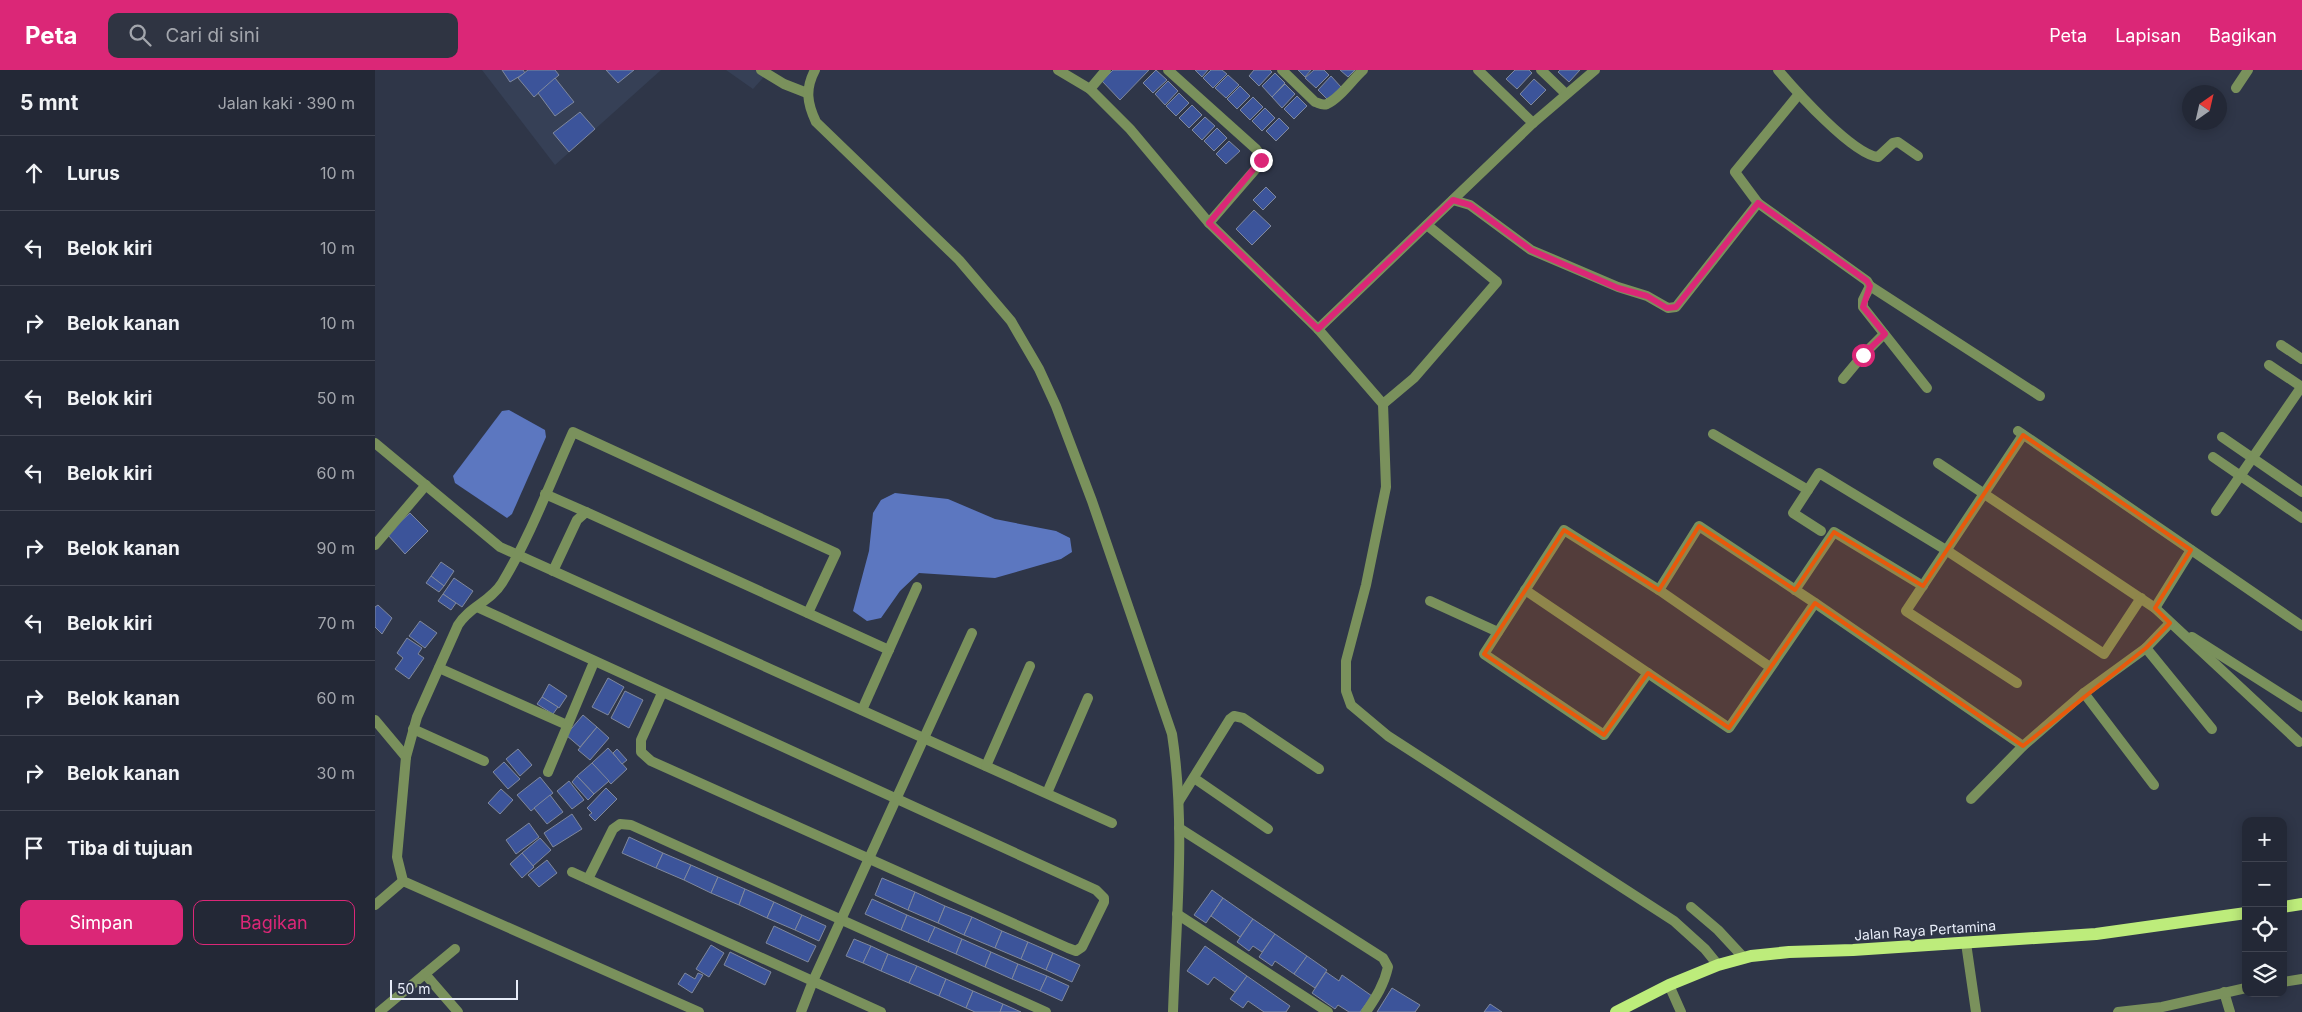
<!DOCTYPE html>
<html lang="id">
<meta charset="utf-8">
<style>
body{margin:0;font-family:Inter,sans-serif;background:#2f3442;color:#f1f3f6}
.controls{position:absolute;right:15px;bottom:15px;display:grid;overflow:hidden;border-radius:10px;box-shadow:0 2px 12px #0003}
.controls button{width:45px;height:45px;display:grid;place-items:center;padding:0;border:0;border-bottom:1px solid #404451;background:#232836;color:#f1f3f6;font:25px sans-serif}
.compass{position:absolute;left:1807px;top:15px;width:45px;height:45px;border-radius:50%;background:#232836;box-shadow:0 2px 12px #0003;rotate:34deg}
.scale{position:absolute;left:15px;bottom:12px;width:128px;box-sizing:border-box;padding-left:5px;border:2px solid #e7ecf8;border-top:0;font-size:14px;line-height:18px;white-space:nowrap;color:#e7ecf8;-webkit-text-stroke:4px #2f3648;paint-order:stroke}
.stop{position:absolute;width:15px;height:15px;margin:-11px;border:4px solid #db2777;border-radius:50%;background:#fff}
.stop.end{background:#db2777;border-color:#fff;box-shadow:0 1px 5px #0008}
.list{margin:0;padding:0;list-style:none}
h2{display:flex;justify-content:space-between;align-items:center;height:65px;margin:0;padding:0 20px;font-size:21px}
h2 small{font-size:16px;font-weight:400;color:#a3a6ad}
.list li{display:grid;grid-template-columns:32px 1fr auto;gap:15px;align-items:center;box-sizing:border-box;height:75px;padding:0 20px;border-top:1px solid #404451}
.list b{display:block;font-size:19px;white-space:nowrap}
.list em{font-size:16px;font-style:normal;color:#a3a6ad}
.actions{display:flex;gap:10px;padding:15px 20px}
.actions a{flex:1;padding:11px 0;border:1px solid #db2777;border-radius:10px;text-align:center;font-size:18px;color:#db2777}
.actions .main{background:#db2777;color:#fff}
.icon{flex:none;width:28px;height:28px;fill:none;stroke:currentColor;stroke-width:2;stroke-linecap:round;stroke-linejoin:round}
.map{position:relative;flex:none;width:1927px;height:942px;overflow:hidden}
header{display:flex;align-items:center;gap:30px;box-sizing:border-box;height:70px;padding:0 25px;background:#db2777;color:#fff}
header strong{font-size:24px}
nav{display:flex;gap:28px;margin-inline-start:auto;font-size:18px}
.search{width:350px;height:45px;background:#2f3442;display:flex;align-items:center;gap:12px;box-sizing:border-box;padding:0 18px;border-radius:10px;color:#a3a6ad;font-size:19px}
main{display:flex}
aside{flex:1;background:#232836}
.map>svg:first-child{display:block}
.built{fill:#364056}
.water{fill:#5c77c0}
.building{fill:#3c549a;stroke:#7f889d}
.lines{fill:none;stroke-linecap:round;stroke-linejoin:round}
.lane{stroke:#7a915c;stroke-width:10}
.street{stroke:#7a915c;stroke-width:10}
.primary{stroke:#bdec7b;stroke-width:12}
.route{stroke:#db2777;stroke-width:6}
.marked{fill:#e8590c;fill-opacity:0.2;stroke:#e8590c;stroke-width:4;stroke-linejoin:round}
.labels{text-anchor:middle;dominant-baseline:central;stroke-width:4;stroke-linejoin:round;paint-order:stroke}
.street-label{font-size:14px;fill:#e7ecf8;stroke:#2f3648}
</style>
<header>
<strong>Peta</strong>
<div class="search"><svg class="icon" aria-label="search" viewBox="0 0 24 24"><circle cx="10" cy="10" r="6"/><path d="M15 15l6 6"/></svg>Cari di sini</div>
<nav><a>Peta</a><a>Lapisan</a><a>Bagikan</a></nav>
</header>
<main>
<aside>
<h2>5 mnt<small>Jalan kaki · 390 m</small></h2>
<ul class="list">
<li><svg class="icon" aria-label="ahead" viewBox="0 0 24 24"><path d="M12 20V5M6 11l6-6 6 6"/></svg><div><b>Lurus</b></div><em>10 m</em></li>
<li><svg class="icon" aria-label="left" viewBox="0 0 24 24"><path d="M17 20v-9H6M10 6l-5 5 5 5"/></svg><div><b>Belok kiri</b></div><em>10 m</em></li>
<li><svg class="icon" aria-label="right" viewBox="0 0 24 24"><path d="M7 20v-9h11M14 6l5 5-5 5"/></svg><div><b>Belok kanan</b></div><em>10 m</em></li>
<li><svg class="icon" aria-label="left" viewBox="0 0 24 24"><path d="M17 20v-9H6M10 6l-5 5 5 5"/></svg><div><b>Belok kiri</b></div><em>50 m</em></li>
<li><svg class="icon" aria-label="left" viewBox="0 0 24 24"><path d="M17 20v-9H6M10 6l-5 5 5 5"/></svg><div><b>Belok kiri</b></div><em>60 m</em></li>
<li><svg class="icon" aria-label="right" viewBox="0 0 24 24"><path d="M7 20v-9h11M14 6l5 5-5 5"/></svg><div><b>Belok kanan</b></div><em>90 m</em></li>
<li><svg class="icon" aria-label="left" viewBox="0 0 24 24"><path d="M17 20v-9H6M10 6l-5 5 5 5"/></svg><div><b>Belok kiri</b></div><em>70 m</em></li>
<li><svg class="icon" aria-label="right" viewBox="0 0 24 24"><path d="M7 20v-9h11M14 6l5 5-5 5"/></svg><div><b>Belok kanan</b></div><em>60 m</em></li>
<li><svg class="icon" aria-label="right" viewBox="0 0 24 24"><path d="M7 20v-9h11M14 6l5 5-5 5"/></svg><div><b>Belok kanan</b></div><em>30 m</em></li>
<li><svg class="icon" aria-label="arrive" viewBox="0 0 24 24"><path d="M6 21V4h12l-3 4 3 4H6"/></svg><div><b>Tiba di tujuan</b></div></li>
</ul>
<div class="actions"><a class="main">Simpan</a><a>Bagikan</a></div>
</aside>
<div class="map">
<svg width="1927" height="942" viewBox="0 0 1927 942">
<rect width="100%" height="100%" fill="#2f3648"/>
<g class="built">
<path d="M107,0h179l-106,95z"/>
<path d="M351,0h44l-17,19z"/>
</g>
<g class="water">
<path d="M134,340l36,20 1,7 -34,77 -5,4 -52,-35 -2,-7 49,-65z"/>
<path d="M520,423l53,6 47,20 61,12 14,7 2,14 -11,7 -66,19 -76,-5 -19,18 -19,27 -14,3 -14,-10 16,-60 4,-38 8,-13z"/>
</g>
<g class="building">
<path d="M127,0h21l2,3 -15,9z"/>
<path d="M153,0h27l4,5 -25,22 -16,-19z"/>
<path d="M231,0h28l-16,13z"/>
<path d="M738,0h36l-29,30 -18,-19z"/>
<path d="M781,0l11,10 -14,13 -10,-10z"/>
<path d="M820,0h13l-6,7z"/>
<path d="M836,0h11l5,4 -14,14 -10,-10z"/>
<path d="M879,0h16l2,2 -13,14 -10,-10z"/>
<path d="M923,0h13l-6,7z"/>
<path d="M939,0h10l5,5 -13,13 -11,-10z"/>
<path d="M965,0h15l-7,7z"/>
<path d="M1140,0h14l3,3 -15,16 -11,-10z"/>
<path d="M1185,0h20l-11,12 -11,-10z"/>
<path d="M900,3l10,10 -13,14 -10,-11z"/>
<path d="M853,5l11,10 -13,13 -11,-10z"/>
<path d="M956,6l10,11 -13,13 -10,-10z"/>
<path d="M180,8l19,24 -19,14 -17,-23z"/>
<path d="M1159,9l12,11 -15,15 -11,-11z"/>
<path d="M793,11l10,10 -13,14 -10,-11z"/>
<path d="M910,14l10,10 -13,14 -10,-11z"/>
<path d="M865,16l10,10 -13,13 -10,-10z"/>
<path d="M804,23l10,10 -13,13 -10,-10z"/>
<path d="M922,26l10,10 -13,13 -10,-10z"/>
<path d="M878,27l10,10 -13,13 -10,-10z"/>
<path d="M817,35l10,10 -13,13 -10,-10z"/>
<path d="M890,38l10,10 -13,13 -10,-10z"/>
<path d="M205,42l15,17 -26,23 -16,-19z"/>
<path d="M830,47l10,9 -13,14 -10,-10z"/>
<path d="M904,48l10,10 -13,13 -10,-10z"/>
<path d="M842,58l10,10 -13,13 -10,-10z"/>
<path d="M854,71l11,10 -14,13 -10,-10z"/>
<path d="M891,117l10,10 -13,13 -10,-10z"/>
<path d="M879,140l17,16 -19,19 -16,-16z"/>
<path d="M35,443l18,18 -23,23 -18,-20z"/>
<path d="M66,492l13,9 -10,15 -13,-10z"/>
<path d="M56,506l13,10 -5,6 -13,-9z"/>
<path d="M79,508l19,13 -11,16 -19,-13z"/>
<path d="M68,524l13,9 -5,7 -13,-9z"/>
<path d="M3,535l14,13 -10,16 -7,-7v-20z"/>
<path d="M45,551l17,12 -12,15 -16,-12z"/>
<path d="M32,568l15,10 -4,6 6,4 -15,21 -14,-10 8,-11 -6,-5z"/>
<path d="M233,608l16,9 -16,28 -16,-8z"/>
<path d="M174,614l18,12 -8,12 -17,-11z"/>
<path d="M250,621l18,9 -14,28 -18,-10z"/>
<path d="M167,627l16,10 -5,7 -16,-10z"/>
<path d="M208,645l14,12 -17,20 -14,-12z"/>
<path d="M222,657l12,11 -19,22 -12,-10z"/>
<path d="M233,678l19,21 -16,15 -19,-21z"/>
<path d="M143,679l14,16 -12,11 -14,-17z"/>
<path d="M242,679l10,11 -5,4 -9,-11z"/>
<path d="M129,692l16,17 -12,10 -15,-17z"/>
<path d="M217,693l17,18 -15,13 -17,-18z"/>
<path d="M202,706l17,18 -6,6 -16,-18z"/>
<path d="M165,707l13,16 -22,18 -14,-16z"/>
<path d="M194,711l15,19 -12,9 -15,-18z"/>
<path d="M231,718l11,11 -22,22 -6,-6 3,-2 -5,-5z"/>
<path d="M126,719l12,11 -13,14 -12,-11z"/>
<path d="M175,725l13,17 -16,12 -13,-16z"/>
<path d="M197,744l10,15 -29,18 -9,-14z"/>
<path d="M154,753l10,14 -23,17 -10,-14z"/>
<path d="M254,767l34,16 -7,15 -34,-15z"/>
<path d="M165,768l11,12 -18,16 -11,-13z"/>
<path d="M147,783l12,14 -12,11 -12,-14z"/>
<path d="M288,783l28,12 -7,15 -28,-12z"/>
<path d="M172,790l10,13 -18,14 -11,-12z"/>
<path d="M316,795l27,12 -7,16 -27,-13z"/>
<path d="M343,807l27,12 -6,16 -28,-12z"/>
<path d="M507,808l33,14 -7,18 -33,-15z"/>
<path d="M370,819l29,13 -7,16 -28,-13z"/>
<path d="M837,820l11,8 -17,25 -12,-8z"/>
<path d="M540,822l30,14 -7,17 -30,-13z"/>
<path d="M848,828l30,21 -13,18 -29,-21z"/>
<path d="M497,829l35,16 -6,15 -36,-16z"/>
<path d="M399,832l28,13 -7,15 -28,-12z"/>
<path d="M570,836l27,11 -8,18 -26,-12z"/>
<path d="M427,845l24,11 -7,15 -24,-11z"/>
<path d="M532,845l28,12 -7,15 -27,-12z"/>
<path d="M597,847l30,14 -7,17 -31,-13z"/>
<path d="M878,849l22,15 -13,18 -9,-6 -4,5 -12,-9z"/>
<path d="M399,856l42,20 -8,16 -42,-19z"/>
<path d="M560,857l27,12 -6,15 -28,-12z"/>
<path d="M627,861l26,11 -7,17 -26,-11z"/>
<path d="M900,864l32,22 -13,18 -19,-13 -3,5 -13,-9z"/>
<path d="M479,869l17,7 -8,17 -17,-7z"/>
<path d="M587,869l29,13 -6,15 -29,-13z"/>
<path d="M653,872l25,11 -7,17 -25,-11z"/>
<path d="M336,875l13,8 -15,24 -13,-8z"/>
<path d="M496,876l17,8 -7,17 -18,-8z"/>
<path d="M830,876l42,30 -12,16 -21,-15 -6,8 -21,-14z"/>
<path d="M355,882l41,20 -6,13 -41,-20z"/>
<path d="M616,882l27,12 -6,15 -27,-12z"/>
<path d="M678,883l27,12 -8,17 -26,-12z"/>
<path d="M513,884l29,12 -8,17 -28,-12z"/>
<path d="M932,886l20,14 -12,18 -21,-14z"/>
<path d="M643,894l29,12 -7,15 -28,-12z"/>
<path d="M542,896l29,13 -7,17 -30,-13z"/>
<path d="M951,902l13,9 3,-6 30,21 -12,16h-11l-11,-7 -3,4 -23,-16z"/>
<path d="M310,903l10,6 3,-6 5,2 -11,18 -14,-9z"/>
<path d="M672,906l22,10 -7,15 -22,-10z"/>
<path d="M872,906l43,30 -4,6h-22l-16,-11 -5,7 -13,-9z"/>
<path d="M571,909l27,12 -7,17 -27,-12z"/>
<path d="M1017,918l28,17 -5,7h-38z"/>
<path d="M598,921l30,13 -3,8h-25l-9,-4z"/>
<path d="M628,934l18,8h-21z"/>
<path d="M1115,934l12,8h-18z"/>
</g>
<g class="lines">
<path class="lane" d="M386,0l23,14 23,9"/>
<g class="street">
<path d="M440,0c-10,19 -8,33 1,52l143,138 52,61 28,48 17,37 36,95 80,233c14,91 4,186 1,278"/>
<path d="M683,0l32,19 16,-19"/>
<path d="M907,0l33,32c4,1 7,4 12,2 13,-6 25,-24 36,-34"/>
<path d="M1103,0l55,53"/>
<path d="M1166,0l25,24"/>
<path d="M1403,0c18,21 74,84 100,87l15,-14 5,-1 20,14"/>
<path d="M1861,18l12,-18"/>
<path d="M715,19l40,40 79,94 51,-59 2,-7 -6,-8 -88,-79"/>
<path d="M1424,24l-64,78 23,31 109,78 3,5 -7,14v7l64,81"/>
<path d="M1078,130l17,5 61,45 87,37 29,9 21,12 8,-1 82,-104"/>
<path d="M834,153l109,106 65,75 31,-26 83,-96 -70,-57"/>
<path d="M1495,216l170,110"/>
<path d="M943,259l215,-206 62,-53"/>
<path d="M1906,275l21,14"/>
<path d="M1894,295l33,22"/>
<path d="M1468,309l20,-24 21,-21"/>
<path d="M1008,334l3,83 -20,98 -20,76v30l5,14 37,31 286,185 31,28 13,16"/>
<path d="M1643,361l284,195"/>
<path d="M1338,364l95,56"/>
<path d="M1847,367l80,55"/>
<path d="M0,373l125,104 612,276"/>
<path d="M1838,387l89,61"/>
<path d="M1563,393l217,145 144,134"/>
<path d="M170,424l41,18"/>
<path d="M1841,441l86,-125"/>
<path d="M1446,461l-28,-18 26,-40 127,77 158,104 37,-56"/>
<path d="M0,475l51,-60"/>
<path d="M178,501l24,-51 9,-8 303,138"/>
<path d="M1150,520l204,138 86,-125"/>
<path d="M1284,520l40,-64 116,77 208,143"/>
<path d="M1420,520l39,-58 89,54"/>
<path d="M1055,531l68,31"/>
<path d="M102,537l619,283 8,8v4l-22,45 -6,4 -8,-3 -417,-187 -10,-9v-12l21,-47"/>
<path d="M1780,538l36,-58"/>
<path d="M1817,567l110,70"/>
<path d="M1771,578l66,81"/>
<path d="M64,598l128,57"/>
<path d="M1273,603l-44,62 -120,-81 80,-124 95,60 111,77"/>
<path d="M1642,613l-111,-72 117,-176"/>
<path d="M1709,623l70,92"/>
<path d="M487,640l55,-123"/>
<path d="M0,650l31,37"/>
<path d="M38,659l71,32"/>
<path d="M611,696l44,-100"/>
<path d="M173,702l46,-110"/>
<path d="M819,708l74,51"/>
<path d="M672,723l41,-95"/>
<path d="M1596,729l52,-53 61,-53 62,-45 24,-25"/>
<path d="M804,731l51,-82 4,-3 9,2 76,51"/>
<path d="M804,758l204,130 5,9c-4,18 -12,30 -22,45"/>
<path d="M197,802l309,140"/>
<path d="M213,809l25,-50 7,-5 11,1 415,187"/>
<path d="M0,835l28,-24"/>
<path d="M1316,837l27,23 26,28"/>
<path d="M802,844l151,98"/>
<path d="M1591,873l10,69"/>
<path d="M50,904l33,38"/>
<path d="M1908,912l19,-3"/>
<path d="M1294,915l12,27"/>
<path d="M1849,922l6,20"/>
<path d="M4,942l76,-63"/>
<path d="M324,942l-296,-131 -6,-24 9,-100 11,-40 41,-92c11,-18 33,-24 44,-42 28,-46 49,-102 71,-151l263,121 -28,60"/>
<path d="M426,942l12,-31 159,-348"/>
<path d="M1743,942l44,-5 84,-19"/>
</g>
<g class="primary">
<path d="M1908,837l19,-3"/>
<path d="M1241,942l53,-27 49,-20 33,-9 38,-4 64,-2 243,-16 150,-21"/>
</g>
</g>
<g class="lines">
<path class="route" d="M886,90l-52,63 109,106 135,-129 17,5 61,45 87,38 29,8 20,12 9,-1 82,-104 109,78 3,5 -7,21 22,27 -22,21"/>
</g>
<path class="marked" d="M1648,365l168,115 -36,58 15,15 -24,25 -123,98 -208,-143 -86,125 -81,-55 -44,62 -120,-81 80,-124 95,60 40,-64 96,64 39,-58 89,54z"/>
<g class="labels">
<g class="street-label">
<text transform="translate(1550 860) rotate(-4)">Jalan Raya Pertamina</text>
</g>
</g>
</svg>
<div class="controls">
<button>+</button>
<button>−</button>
<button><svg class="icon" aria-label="locate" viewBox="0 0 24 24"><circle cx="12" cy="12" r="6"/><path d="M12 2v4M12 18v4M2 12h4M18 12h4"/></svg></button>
<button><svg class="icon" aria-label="layers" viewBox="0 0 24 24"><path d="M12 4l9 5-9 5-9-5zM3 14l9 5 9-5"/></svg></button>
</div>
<svg class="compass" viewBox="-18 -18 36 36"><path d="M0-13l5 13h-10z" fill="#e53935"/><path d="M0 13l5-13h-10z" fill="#a3a6ad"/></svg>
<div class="scale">50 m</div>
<div class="stop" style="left:1488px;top:285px"></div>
<div class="stop end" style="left:886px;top:90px"></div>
</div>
</main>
